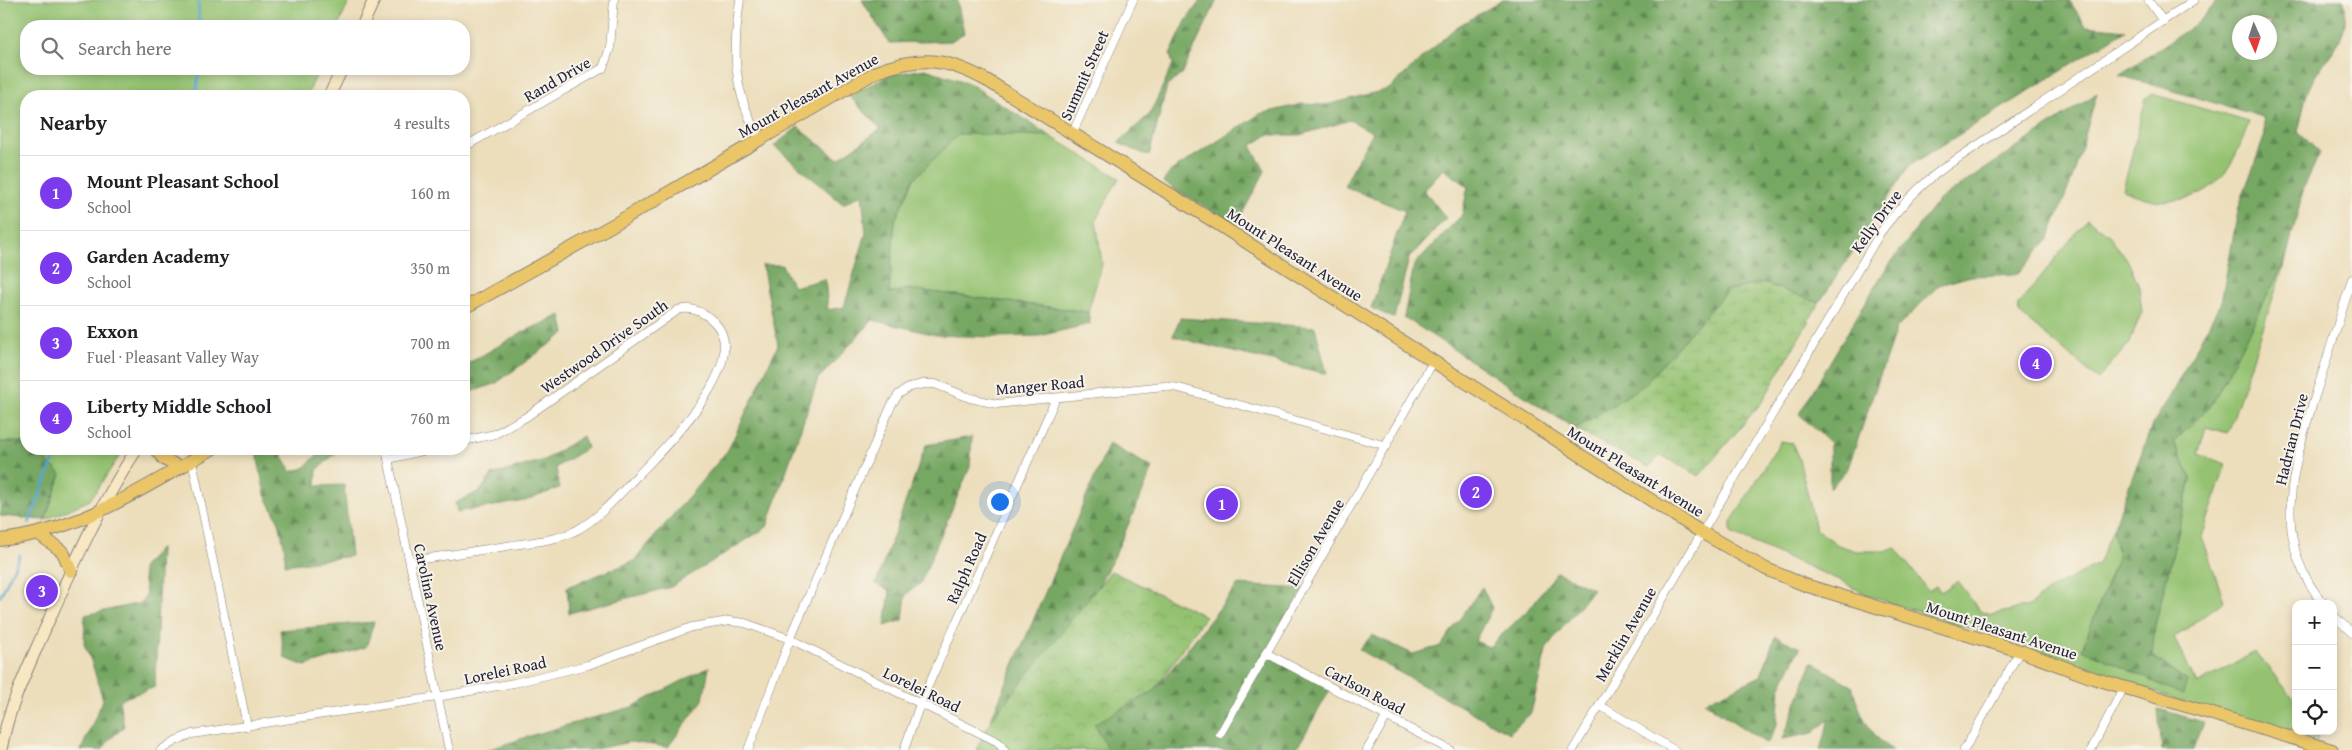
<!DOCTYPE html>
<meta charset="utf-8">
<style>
body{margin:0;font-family:"Gentium Book Plus",serif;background:#f6f6f6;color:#202124}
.controls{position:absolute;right:15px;bottom:15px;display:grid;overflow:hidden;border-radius:10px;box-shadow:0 2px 8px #0003}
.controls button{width:45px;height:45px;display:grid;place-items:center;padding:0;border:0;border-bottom:1px solid #e0e0e0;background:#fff;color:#202124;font:25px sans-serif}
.compass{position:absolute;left:2232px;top:15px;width:45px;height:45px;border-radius:50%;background:#fff;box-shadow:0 2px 8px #0003;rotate:177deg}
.you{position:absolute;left:999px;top:501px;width:18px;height:18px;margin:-12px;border:4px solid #fff;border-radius:50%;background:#1a73e8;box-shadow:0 0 0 8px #1a73e833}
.badge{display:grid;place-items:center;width:32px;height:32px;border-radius:50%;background:#7c3aed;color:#fff;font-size:16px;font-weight:700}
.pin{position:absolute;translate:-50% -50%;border:2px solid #fff;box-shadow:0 1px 5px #0006}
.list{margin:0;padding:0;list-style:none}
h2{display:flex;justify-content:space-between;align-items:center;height:65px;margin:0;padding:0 20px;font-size:21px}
h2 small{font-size:16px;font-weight:400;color:#757577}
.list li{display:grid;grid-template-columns:32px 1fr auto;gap:15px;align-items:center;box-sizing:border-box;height:75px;padding:0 20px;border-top:1px solid #e0e0e0}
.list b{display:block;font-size:19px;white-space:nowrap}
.list p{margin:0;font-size:16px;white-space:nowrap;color:#757577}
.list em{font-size:16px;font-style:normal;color:#757577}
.icon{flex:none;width:28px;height:28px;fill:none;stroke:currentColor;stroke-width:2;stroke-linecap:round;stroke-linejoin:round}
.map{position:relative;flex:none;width:2352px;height:750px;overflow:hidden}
.search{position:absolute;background:#fff;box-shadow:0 2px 8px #0003;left:20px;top:20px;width:450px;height:55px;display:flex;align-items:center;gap:12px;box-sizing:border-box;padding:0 18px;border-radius:20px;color:#757577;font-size:19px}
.panel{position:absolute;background:#fff;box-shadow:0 2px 8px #0003;left:20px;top:90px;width:450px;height:365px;border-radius:20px}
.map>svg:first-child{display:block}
.green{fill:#94c271;stroke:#5b7256}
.forest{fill:url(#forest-firs);stroke:#4c654f;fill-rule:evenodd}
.wetland{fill:url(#wetland-marsh);stroke:#5b7256}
.park{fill:url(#park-crowns);stroke:#5b7256}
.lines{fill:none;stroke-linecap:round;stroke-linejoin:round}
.stream{stroke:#55a6d0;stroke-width:2.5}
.minor-casing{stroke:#87807b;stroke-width:9}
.secondary-casing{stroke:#87807b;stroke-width:13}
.primary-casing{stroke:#87807b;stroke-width:14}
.minor{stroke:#fff;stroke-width:8}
.secondary{stroke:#f7e8c3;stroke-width:11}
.primary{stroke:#ebc669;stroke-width:12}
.labels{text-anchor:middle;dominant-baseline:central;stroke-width:4;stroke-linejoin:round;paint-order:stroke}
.street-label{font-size:16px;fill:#22223b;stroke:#f7f3e8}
</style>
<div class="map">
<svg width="2352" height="750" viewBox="0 0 2352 750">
<defs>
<pattern id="forest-firs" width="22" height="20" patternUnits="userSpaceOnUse" patternTransform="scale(1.25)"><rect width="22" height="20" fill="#77a863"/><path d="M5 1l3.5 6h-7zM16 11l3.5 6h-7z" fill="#618853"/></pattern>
<pattern id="wetland-marsh" width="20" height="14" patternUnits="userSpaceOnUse" patternTransform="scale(1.25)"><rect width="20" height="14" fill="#94c271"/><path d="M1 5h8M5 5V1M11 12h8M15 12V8" fill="none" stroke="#7fa663"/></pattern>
<pattern id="park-crowns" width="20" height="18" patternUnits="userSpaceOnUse" patternTransform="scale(1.25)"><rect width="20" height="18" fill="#94c271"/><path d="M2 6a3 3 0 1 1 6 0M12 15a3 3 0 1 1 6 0" fill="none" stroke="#7fa663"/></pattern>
</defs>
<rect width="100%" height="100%" fill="#f7f3e8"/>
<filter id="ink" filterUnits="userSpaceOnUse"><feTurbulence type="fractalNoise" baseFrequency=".02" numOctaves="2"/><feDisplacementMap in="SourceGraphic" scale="10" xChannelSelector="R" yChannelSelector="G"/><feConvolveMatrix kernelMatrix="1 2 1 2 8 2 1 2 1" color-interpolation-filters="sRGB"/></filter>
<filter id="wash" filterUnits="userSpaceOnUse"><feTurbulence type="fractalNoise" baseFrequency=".0096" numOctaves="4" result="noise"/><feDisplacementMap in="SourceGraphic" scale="20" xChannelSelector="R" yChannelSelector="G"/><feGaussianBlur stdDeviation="1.12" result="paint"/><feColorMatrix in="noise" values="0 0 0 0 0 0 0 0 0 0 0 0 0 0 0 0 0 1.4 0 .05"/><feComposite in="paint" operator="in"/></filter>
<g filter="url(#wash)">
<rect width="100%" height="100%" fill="#ecdebb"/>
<g class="green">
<path d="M0,0h350l-12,26h-312v43h293l-12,27h-281v347l-26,-1z"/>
<path d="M2152,94l97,28c-17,47 -32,79 -89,79 -12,-1 -26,-7 -37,-11l23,-92z"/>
<path d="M959,133l91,3 69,42 -23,42 6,44 -14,48 -180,-23 -19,4 6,-73 19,-41z"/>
<path d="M2087,219l22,16 20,28 10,24 3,25 -14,33 -30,34 -79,-66 -1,-8z"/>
<path d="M2286,259l-58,174 -22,-6 -8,27 28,10 -24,73 22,64 -50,37 23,46 58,-32 41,49v30h23l-2,10 -141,-41 -103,-38 -204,-66 -30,-16 -108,-47v-11l50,-81 11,2 7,16 17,70 22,16 18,6h29l10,-4 33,44 8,-5 5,6 16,-11 23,30 11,4 38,-9 18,-15 51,-27 15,-35 5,27 -36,93 105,32 -36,-25 4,-31 36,-146 -17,-37 38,-38z"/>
<path d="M33,449h91l-34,51 -45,20 16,-46z"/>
</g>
<g class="forest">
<path d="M862,0h95l7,33 -13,8 -62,2z"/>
<path d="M1201,0h16l-35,74 -15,12 -18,70 -31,-13 32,-29 23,-50 -3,-9 17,-36z"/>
<path d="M1503,0h566l17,26 40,4 -217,136 -90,137 -56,-20 -36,8 -84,95 -68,43 -171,-112 10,-52 48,-50 6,-29 -25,-17 -19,21 22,28 -37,40 -15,60 -23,-10 34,-97 -61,-25 28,-54 -22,-12 -50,15h-32l-17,11 14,25 -29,54 -73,-43 8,-11 89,-57 42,-10 24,1 63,-16 66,-61z"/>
<path d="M2217,0h127c8,42 -17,52 -33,84 -7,14 -9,33 -13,48l22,21 -16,34 -18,72 -74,145 -38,38 17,37 -36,146 -3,31 35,25 -4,14 -101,-46 36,-93 -5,-27 39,-104 17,-27 52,-96 18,-96 26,-71 -2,-18 -144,-42 80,-53zM2240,22h30v30h-30z"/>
<path d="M925,69l44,14 81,53 -91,-2 -45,45 -19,41 -6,73 19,-4 180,23 2,12 -51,12 -46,1 -57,-2 -63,-15 -55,59 -51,148 -96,60 -102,26 -2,-26 67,-26 94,-111 50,-105 -16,-80h20l11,22 32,-8 3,31 16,-3 22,-74 -4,-39 -19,10 -69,-58 24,-19 40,32 43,-30 -32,-33 39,-21z"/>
<path d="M2097,93l-22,78 -27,69 -30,34 -47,2 -32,9 -43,44 -48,139 -18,20v-45l-31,-29 84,-141 55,-72z"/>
<path d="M561,315l4,18 -70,51 -31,10v-28l55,-32z"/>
<path d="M1180,318l135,9 12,47c-52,-13 -103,-23 -154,-38z"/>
<path d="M583,436l4,12 -31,19 3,21 -34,13 -68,11 -2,-9 25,-12 12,-16 52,-15z"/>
<path d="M972,437l-2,30 -50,117 -14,10 -3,26 -18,6 5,-35 -14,-7 50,-139z"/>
<path d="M0,442h25l1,7h7l28,25 -16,46 -45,-4z"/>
<path d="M1109,444l44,24 -38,87 -67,123 106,13 84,-106 66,4 -38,64 65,35 -35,62h-319l9,-15 4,-14z"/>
<path d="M256,449h23l12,23 13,-4 14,-14 -3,-5h22l1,2 -21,19 -1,16 28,-1 7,71 -66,9v-15l-6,-28 -14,-27z"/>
<path d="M160,548l-5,139 -36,13 5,27 -15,13 -7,10h-21l22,-50 -11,-37 -8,-19 1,-29 56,-12 5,-8 -4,-27z"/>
<path d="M1557,572l36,17 -46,58 -16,66 -22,20 -150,-83 13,-15 41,19 28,-8 41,-59 10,21 -17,33 14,6 41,-39z"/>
<path d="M374,622l-8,25 -61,19 -20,-8 -5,-28z"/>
<path d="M1775,636l25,12 -20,40 -3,36 -10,20 -63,-42 57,-26z"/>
<path d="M1812,662l40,24c8,28 16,47 40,64h-72l9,-31 -16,14 -30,6z"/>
<path d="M709,667l-6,33 -35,47 -38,-5 -39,8h-104l49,-16 96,-27z"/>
<path d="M2158,709l45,13 -10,28h-31z"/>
</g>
<path class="wetland" d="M1763,283l56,20 -57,99 -63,74 -38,-21 -12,12 -74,-38 68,-43 84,-95z"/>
<path class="park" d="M1111,571l94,45 -51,75 -60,33 14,26h-132l15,-30z"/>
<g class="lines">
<g class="stream">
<path d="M198,0l1,26"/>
<path d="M196,96l3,-27"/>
<path d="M29,523l29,-74"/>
<path d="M0,597l20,-42"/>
</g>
</g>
</g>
<g filter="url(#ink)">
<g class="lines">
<g class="minor-casing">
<g id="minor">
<path d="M740,0c-8,54 -7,91 20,140"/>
<path d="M2148,0l15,21"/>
<path d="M1072,134l61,-134"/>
<path d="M464,147l139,-79 7,-20 4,-48"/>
<path d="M386,449l63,301"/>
<path d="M388,459l43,-10"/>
<path d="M192,460l55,266"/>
<path d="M410,561c32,-5 65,-10 97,-15 24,-4 49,-5 70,-16 25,-14 43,-37 62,-56 26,-27 118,-115 73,-154 -10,-9 -21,-14 -34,-10l-152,107 -31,17 -31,7"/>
<path d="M2324,604c-57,-66 -29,-144 -6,-217 11,-36 23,-72 34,-108"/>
<path d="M2333,615l19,18"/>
<path d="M1266,653l184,97"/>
<path d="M1599,705l75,45"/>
<path d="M1220,734l213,-372"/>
<path d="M161,750l14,-9 17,-7 245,-37 77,-14 74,-18 104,-38 37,-6 16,2 45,16 208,103 6,8"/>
<path d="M748,750l42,-111 102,-235 7,-10 11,-7 13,-3h12l35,14 27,6 167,-18 15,2 208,58"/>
<path d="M904,750l16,-46 136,-306"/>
<path d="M1367,750l20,-34"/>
<path d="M1573,750l307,-517c19,-26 39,-47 65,-66l249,-167"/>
<path d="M1964,750l56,-99"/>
<path d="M2091,750l33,-63"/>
</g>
</g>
<g class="secondary-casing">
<g id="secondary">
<path d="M362,26l12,-26"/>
<path d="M329,96l13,-27"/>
<path d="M1,750c7,-43 27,-82 44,-121 28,-63 54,-123 92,-180"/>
</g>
</g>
<g class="primary-casing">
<g id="primary">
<path d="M464,308l147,-82 265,-154c45,-17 70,-14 112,9l222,138 491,313 65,37 39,16 215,66 73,27 239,72"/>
<path d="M156,449l8,10 15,8"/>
<path d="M39,534l24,18 8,19"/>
<path d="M0,540c81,-9 143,-52 212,-91"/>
</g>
</g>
<use href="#minor" class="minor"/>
<use href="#secondary" class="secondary"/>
<use href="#primary" class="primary"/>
</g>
</g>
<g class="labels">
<g class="street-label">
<text transform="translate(1084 75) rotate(-66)">Summit Street</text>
<text transform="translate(557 79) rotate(-30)">Rand Drive</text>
<text transform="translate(808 95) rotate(-29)">Mount Pleasant Avenue</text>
<text transform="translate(1876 221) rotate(-54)">Kelly Drive</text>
<text transform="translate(1295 254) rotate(33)">Mount Pleasant Avenue</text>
<text transform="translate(604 346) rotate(-35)">Westwood Drive South</text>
<text transform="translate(1040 385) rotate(-5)">Manger Road</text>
<text transform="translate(2291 439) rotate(-76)">Hadrian Drive</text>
<text transform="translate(1636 471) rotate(32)">Mount Pleasant Avenue</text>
<text transform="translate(1315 542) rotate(-60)">Ellison Avenue</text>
<text transform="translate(966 568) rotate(-66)">Ralph Road</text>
<text transform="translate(431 597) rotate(78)">Carolina Avenue</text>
<text transform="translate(2002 630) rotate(18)">Mount Pleasant Avenue</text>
<text transform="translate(1625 634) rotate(-60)">Merklin Avenue</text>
<text transform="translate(505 670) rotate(-12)">Lorelei Road</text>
<text transform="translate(922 689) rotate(26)">Lorelei Road</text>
<text transform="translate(1365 689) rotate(28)">Carlson Road</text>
</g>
</g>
</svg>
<div class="controls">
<button>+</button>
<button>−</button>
<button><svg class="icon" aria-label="locate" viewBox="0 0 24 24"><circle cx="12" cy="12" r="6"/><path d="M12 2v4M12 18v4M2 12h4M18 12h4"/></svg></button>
</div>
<svg class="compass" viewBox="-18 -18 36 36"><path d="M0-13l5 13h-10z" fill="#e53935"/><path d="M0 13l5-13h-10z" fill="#757577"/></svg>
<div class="you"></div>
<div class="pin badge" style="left:1222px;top:504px">1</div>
<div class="pin badge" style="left:1476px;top:492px">2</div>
<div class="pin badge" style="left:42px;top:591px">3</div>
<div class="pin badge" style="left:2036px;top:363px">4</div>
<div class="search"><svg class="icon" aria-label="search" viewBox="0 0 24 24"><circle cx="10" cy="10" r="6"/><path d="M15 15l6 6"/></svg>Search here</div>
<section class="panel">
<h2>Nearby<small>4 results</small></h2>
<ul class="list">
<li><span class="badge">1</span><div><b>Mount Pleasant School</b><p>School</p></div><em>160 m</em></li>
<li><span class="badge">2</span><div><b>Garden Academy</b><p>School</p></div><em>350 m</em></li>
<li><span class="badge">3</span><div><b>Exxon</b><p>Fuel · Pleasant Valley Way</p></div><em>700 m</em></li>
<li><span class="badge">4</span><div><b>Liberty Middle School</b><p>School</p></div><em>760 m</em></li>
</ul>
</section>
</div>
